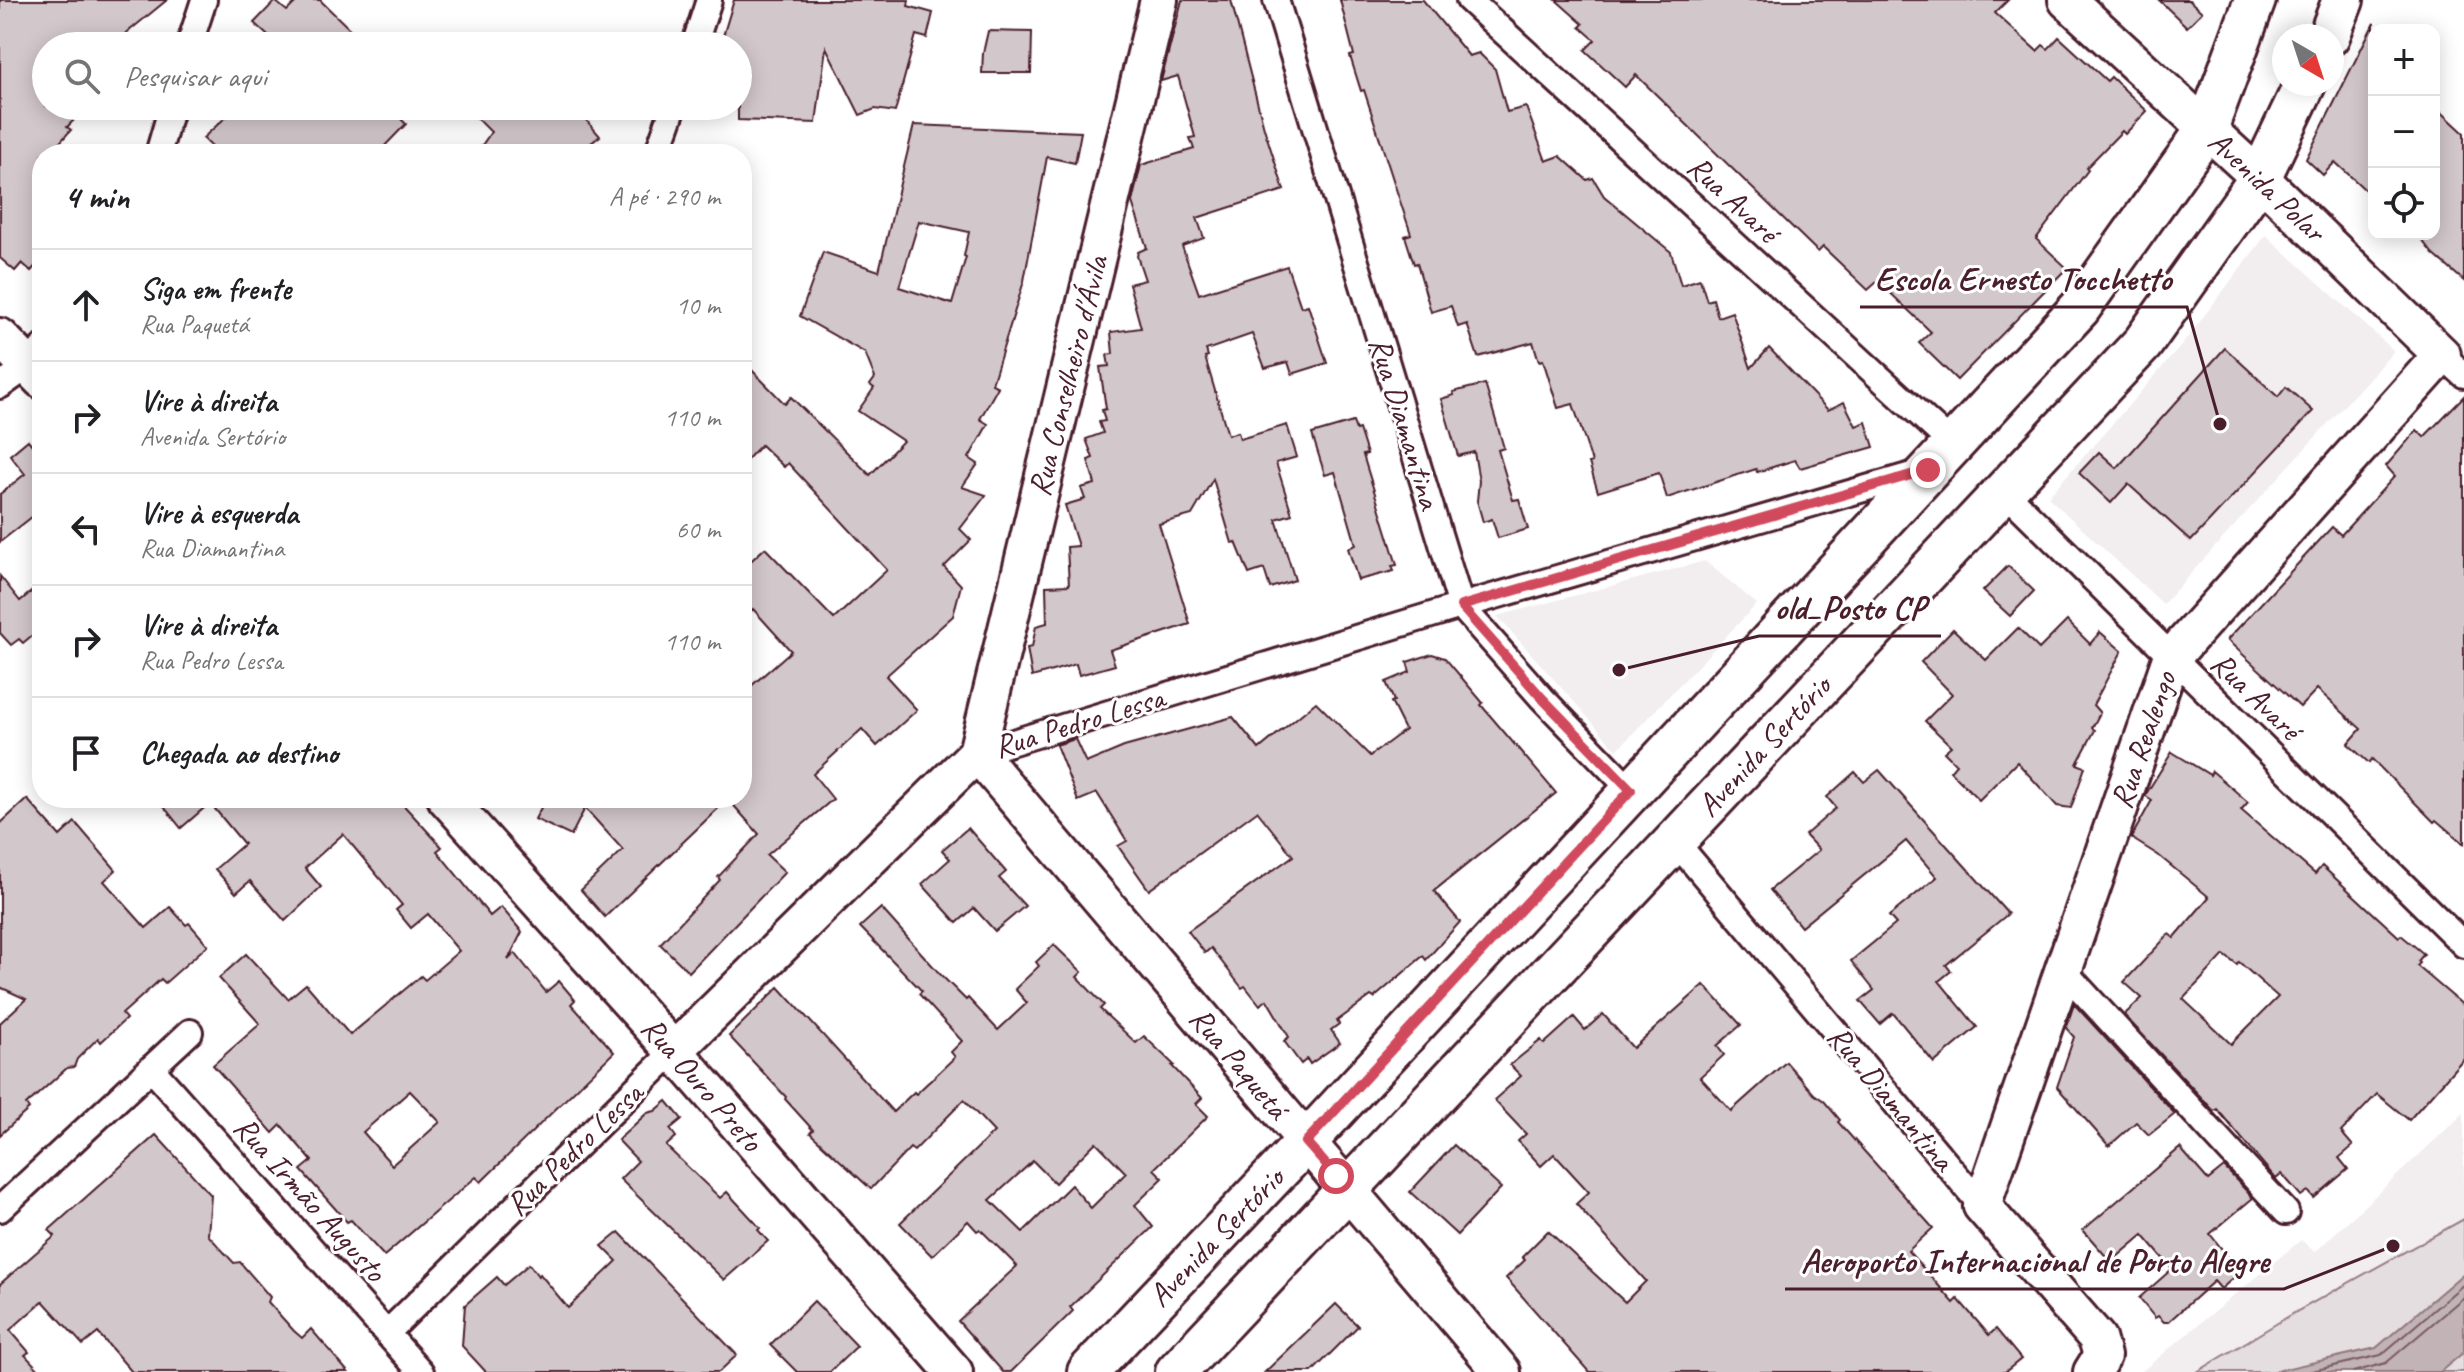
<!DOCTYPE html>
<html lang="pt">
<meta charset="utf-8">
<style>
body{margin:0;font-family:Caveat,sans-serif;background:#f2f2f2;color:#202124}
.controls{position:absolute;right:24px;top:24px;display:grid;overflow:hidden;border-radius:16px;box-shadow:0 4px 20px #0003}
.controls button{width:72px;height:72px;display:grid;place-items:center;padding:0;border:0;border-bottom:2px solid #e0e0e0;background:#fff;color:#202124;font:40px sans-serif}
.compass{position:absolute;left:2272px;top:24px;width:72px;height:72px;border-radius:50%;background:#fff;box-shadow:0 4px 20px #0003;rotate:141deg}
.stop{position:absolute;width:24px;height:24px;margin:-18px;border:6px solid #d1495b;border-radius:50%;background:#fff}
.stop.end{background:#d1495b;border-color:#fff;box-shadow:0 2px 8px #0008}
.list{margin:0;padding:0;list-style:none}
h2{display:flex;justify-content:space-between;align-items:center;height:104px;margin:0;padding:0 32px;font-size:34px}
h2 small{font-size:26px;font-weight:400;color:#757577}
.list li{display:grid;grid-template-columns:52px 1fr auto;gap:24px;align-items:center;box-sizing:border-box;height:112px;padding:0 32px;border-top:2px solid #e0e0e0}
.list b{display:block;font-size:30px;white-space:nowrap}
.list p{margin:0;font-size:26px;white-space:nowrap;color:#757577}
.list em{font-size:26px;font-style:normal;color:#757577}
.icon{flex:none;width:44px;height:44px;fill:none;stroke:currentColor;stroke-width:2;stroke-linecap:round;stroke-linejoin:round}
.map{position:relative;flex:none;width:2464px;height:1372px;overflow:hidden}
.search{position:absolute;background:#fff;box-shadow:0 4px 20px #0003;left:32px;top:32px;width:720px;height:88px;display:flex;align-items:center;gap:20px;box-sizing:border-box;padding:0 28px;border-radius:44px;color:#757577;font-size:30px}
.panel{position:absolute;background:#fff;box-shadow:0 4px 20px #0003;left:32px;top:144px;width:720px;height:664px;border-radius:32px}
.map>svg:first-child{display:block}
.built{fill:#f2eeef}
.green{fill:#e5dee0;stroke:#987e86;stroke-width:2}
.water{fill:#c1b3b6;stroke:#91787e;stroke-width:2}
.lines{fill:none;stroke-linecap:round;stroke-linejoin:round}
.shore{stroke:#7a5a63;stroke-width:2}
.building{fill:#d2c7cb;stroke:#4a1f2b;stroke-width:2;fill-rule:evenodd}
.street-casing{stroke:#4a1f2b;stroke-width:30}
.secondary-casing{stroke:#4a1f2b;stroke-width:42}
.primary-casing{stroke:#4a1f2b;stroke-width:46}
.street{stroke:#fff;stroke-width:24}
.secondary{stroke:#fff;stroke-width:36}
.primary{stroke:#fff;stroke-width:40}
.route{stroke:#d1495b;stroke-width:10}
.labels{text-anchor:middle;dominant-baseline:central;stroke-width:6;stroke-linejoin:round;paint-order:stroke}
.street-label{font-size:32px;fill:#4a1f2b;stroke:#fff}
.leader{fill:none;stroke:#4a1f2b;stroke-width:3}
.callout-dot{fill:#4a1f2b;stroke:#fff;stroke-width:3}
.callout-label{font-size:34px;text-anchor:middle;font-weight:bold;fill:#4a1f2b;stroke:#fff;stroke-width:6;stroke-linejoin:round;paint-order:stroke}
</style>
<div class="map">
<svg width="2464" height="1372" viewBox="0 0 2464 1372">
<rect width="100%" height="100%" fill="#fff"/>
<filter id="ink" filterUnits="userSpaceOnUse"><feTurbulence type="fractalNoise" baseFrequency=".0125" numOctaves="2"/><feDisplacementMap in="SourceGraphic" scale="16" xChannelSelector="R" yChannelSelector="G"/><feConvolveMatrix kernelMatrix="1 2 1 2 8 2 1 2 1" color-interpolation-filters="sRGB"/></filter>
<g filter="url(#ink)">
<g class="built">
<path d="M2266,235l128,116 -231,253 -115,-107 133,-151z"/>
<path d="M1705,561l52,43 -140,146 -120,-134z"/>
<path d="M2464,1113v259h-323l160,-132 14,12z"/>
</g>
<path class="green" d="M2464,1219v153h-267l97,-59z"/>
<path class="water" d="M2464,1273v79l-24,20h-168l104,-24z"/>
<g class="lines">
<g class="shore">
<path d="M2308,1372l73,-17 83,-71"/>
<path d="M2353,1372l33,-9 78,-66"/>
</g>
</g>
<g class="building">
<path d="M0,0h167l-43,35 11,11h-89v60h42l-21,21 4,3 -18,20 1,4h-12v105l-11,12 -9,-8 -7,8 -15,-13z"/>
<path d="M298,0h22l47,46h-88l-25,-23 21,-22 12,10z"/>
<path d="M734,0h175l-1,6 25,7 -6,25 -11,-3 -21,77 -20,-3 -15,6 -34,-68 -10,76 -78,-3v-74h-18z"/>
<path d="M1182,0h49l33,128 20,62 -87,28 7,20 -22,8 17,48 88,-28 14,41 7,-2 19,58 -35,11 -4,-12 -23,6 -13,-34 -46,16 2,6 -3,1 23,78 10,-3 2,7 47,-14 10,32 -21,6 16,51 -16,5 19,61 -25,8 -6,-19 -15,5 -13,-32 -4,1 -19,-64 -21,36 -33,9 31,100 -80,26 5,15 -36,10 -3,-11 -44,13 -5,-29 5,-1 4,-21 11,-3 -1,-37 23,-1 -2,-38 11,-1 -13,-41 20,-6 -4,-11 14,-4 -7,-24 5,-2 -7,-19 17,-6 -4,-11 6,-1 -3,-11 4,-1 -6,-42 9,-1 -2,-11 6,-1 -2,-22 30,-4 -12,-44 16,-4 -8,-24 1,-4 9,-4 -15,-46 9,-37 53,-16 -4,-11 5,-1 -17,-61 -17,5z"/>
<path d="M1340,0h83l46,56 10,-3 16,16 12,43 19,-5 20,54 14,-5 27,24 6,-2 11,18 67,56 10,33 19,-6 7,22 6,-2 5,18 14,-5 19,56 18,-20 59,62 16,-8 12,24 10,-4 8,25 -74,21 -5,-8 -38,12 -1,-3 -89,29 -8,-25 -61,19 -9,-29 3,-1 -19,-58 -15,4 -15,-48 -4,1 -6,-19 -55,15 -11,-33 -9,3 -7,-21 -20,6 -14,-49 -3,1 -9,-28 6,-2 -14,-42 -33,-102 -3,1 -11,-35 4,-1z"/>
<path d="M1556,0h452l-13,13 42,38 6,-6 5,4 11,-12 48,44 4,-4 36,34 -22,23 -3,-3 -36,37 2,2 -52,69 31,29 -110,112 -38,-37 12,-11 -53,-51 -10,9 -45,-43 -5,5 -182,-177 -11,12 -40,-37 10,-10 -15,-13 3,-3z"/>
<path d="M2159,0h30l13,12 -15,15z"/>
<path d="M2374,23v175l-39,-36 -12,13 -17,-16z"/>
<path d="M988,31l44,1 -1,41h-49l1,-20z"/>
<path d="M2434,105l30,28v148l-31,-27 -16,-20h17z"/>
<path d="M238,106h150l18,18 -29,30h-158l-16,-16z"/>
<path d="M465,106h109l26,30 -23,18h-101l15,-22z"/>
<path d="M914,125l167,7 -6,31 -28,-6 -23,124 -32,103 6,3 -18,32 8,5 -19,34 9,6 -16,23 24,8 -26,34 11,11 -27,27 17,18 -8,31 -67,60 31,34 -40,36 -15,-17 -49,45 20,25 -66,56 18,17 -96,100 -29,-28 60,-64 -2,-3 41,-43 -31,-35 -123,118 -24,-27 42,-40 -38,-42 -14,28 -36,-17 11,-21h196v-104l49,-43 -38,-42 -11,11v-51l23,-21 69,71 53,-49 -99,-107 -4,4 -23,-22 -19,20v-105l43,44 6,-7 79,78 33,-34 -45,-30 16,-23 -4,-3 5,-7 -10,-25 -65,-37 23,-64 56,19zM919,221l50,11 -5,24 2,1 -14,47 -53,-17z"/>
<path d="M2225,348l53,49 8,-10 27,24 -122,130 -63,-57 -17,19 -32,-30 20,-21 18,16z"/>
<path d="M1485,384l19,64 -6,2 15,50 6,-1 9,30 -30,9 -6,-19 -9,3 -6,-21 2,-20 -5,-29 -16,4 -17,-57 13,-4 -1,-3z"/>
<path d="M2464,396v448l-28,-24 -2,2 -62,-63 -3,4 -21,-19 13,-15 -44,-40 -17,18 -73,-67 105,-113 9,8 54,-59 -9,-10 31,-36 7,7z"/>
<path d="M1353,422l3,8 3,-1 8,25 -4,1 34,110 -5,1 2,5 -36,9 -10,-32 8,-3 -21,-73 -10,3 -13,-41z"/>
<path d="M28,440l14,17v52l-42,33v-48l25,-20 -15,-19z"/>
<path d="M2008,566l26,25 -24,25 -27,-25z"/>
<path d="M0,576l20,25 22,-18v44l-19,16 -4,-4 -8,6 -11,-12z"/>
<path d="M2067,621l23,23 10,-12 22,19 -29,54 7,8 -8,15 3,2 -18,34 8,3 -14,41 -14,-2 -40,-44 -38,38 -29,-29 6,-7 -12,-12 7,-6 -26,-25 27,-27 -31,-32 32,-33 33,31 32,-32 21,21z"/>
<path d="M1432,654l13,4 38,45 -2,2 75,88 -122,98 26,31 -34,38 -3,-4 -49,42 -3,-2 -34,25 2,3 -8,6 9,13 -30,21 -3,-5 -6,5 -17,-23 5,-4 -22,-37 -7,5 -15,-19 -3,2 -31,-40 -6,5 -17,-22 105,-75 -36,-45 -108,79 -31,-44 9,-5 -30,-48 -19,8 -22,-56 19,-6 11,24 38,-16 109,-30 26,32 57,-47 54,54 35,-26 -14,-28 3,-1 -8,-19 24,-10 -3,-10z"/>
<path d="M2172,752l38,23 2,-4 36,31 -7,8 74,64 7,-8 77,71 2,-2 23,19 -6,7 2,2 -3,3 47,40v52l-55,62 -32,-26 -36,38 12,14 -14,12 9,11 -34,29 -6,-7 -7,5 -19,-22 -6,5 -59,-70 -3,2 -90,-96 18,-17 -18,-16 45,-48 5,4 35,-41 -51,-42 -27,-17 21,-38 -6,-4v-2zM2224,955l13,10 2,-3 39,35 -47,47 -48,-45z"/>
<path d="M1879,770l129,144 -62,51 5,6 -12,10 38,46 -43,36 -41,-50 -13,11 -20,-23 14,-11 -23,-29 45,-37 -7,-8 48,-39 -31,-36 -105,86 -31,-37 49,-40 -14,-15 31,-27 -9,-11 28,-25 9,10z"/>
<path d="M157,798h240l45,49 -5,4 53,65 11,-9 21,25 -14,28 7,-7 31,39 13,-11 16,19 -4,4 43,48 -133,130 -5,-5 -92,79 -33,-36 -4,2 -46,-52 11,-9 -31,-36 -8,8 -60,-68 47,-41 -41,-46 27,-24 42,45 18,-15 44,51 71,-59 4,4 34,-29 -31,-37 -17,14 -15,-18 6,-5 -59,-71 -38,34 16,19 -36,34 -35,-40 -14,12 -21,-24 29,-25 -34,-41 -29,25zM410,1091l30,31 -48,43 -29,-33z"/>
<path d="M27,799l33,37 15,-14 41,48 -12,11 42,47 24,-21 16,18 3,-2 19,22 -43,38 -4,-4 -39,35 4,5 -25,23 -3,-4 -21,21 -3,8 -7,1 -41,37 3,4 -29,26v-112l26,-24 -26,-12v-163z"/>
<path d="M968,828l38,44 -7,6 26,28 -30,25 -21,-23 -17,15 -35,-39 28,-25 -8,-9z"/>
<path d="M881,908l59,66 26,26 2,-2 30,32 29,-27 -12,-14 24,-23 -3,-4 18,-17 28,27 -5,5 27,28 -4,4 36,34 8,-7 30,29 -2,1 30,32 -6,6 12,12 -54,53 9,9 -28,27 18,22 -83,80 3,4 -62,61h-8l-45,-51 59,-55 -37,-37 -3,2 -9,-10 -36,35 -32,-33 94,-91 -30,-32 -50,51 -4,-3 -39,41 -61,-56 3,-3 -28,-31 1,-2 -57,-61 50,-49 114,125 21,-20 2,2 39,-37 -4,-5 11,-11 -43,-47 3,-3 -62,-64zM1096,1142l30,31 -35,35 -20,-23 -48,47 -33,-32 43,-39 22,22z"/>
<path d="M1704,985l37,40 -24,21 7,9 -24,22 31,34 55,-49 28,32 10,7 16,19 -2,2 95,106 -25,23 46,52 4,-4 31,36 7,-6 25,30 -16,13h-416l-83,-94 19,-18 -3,-3 26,-26 77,71 21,-21 -70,-77 13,-12 -35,-38 -13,12 -23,-25 8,-7 -32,-34 27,-24 -11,-11 31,-25 3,4 30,-27 11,13 18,-16 30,34z"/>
<path d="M2074,1004l101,110 -26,21 -13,-13 -27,24 -52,-59 17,-50 -8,-9z"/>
<path d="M667,1101l15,18 -12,10 6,8 -10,9 54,52 7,-6 25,27 8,9 -2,2 10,11 -44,39 -104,-101 18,-18 -20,-21 29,-27 8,-2z"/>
<path d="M156,1135l55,60 -3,40 26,28 6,-1 30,35 -2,5 26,29 8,7 9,-9 37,43h-216l-34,-39 -15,12 -40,-44 -33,29 19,22 -4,3 16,17h-41v-88l55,-48 -6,-6z"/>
<path d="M1454,1145l47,43 -44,47 -47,-43z"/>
<path d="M2180,1148l28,32 16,-13 29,31 -43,36 30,38 -19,17 -7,-8 -46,41h-4l-6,-6 -3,2 -16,-20 33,-29 -29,-34 -32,27 -28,-32z"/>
<path d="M619,1232l118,123 -18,17h-233l-24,-26 3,-41 32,-28 7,8 25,-21 9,12 2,-2 28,34 49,-47 -15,-15z"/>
<path d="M814,1301l43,45 -27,26h-33l-27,-27z"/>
<path d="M1336,1304l22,22 -46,46h-47z"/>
</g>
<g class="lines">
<g class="street-casing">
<g id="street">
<path d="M1276,0l185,606 81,92 89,92"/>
<path d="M1469,0l484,445"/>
<path d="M189,46l15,-46"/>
<path d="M694,46l15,-46"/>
<path d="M158,154l14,-48"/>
<path d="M657,154l17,-48"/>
<path d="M2442,355l22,20"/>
<path d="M0,386l28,-20 14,-18"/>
<path d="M2005,492l459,453"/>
<path d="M977,753l484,-147 461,-134"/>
<path d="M1675,841l307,365"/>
<path d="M2063,970l223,242"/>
<path d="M151,1068l270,304"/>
<path d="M0,1209l190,-177"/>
<path d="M387,1333l287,-282"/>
</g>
</g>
<g class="secondary-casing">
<g id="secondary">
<path d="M2067,0l193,178 182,177 -271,303 -189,548 115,132 5,18 -10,16"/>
<path d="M0,337l42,43"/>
<path d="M977,753l525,619"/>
<path d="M977,753l182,-753"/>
<path d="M446,798l228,253 280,321"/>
<path d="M674,1051l303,-298"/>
</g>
</g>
<g class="primary-casing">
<g id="primary">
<path d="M2329,36l14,-36"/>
<path d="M1088,1372l218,-230 774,-834 127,-179 48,-129"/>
<path d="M1176,1372l967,-1029 117,-165 45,-94"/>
</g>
</g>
<use href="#street" class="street"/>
<use href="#secondary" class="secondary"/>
<use href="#primary" class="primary"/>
</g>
</g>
<g class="lines" filter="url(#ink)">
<path class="route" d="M1336,1176l-30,-34 325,-352 -89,-92 -81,-92 467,-136"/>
</g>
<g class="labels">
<g class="street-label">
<text transform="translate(2267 186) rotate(43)">Avenida Polar</text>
<text transform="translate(1733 199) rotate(43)">Rua Avaré</text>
<text transform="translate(1068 376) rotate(-76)">Rua Conselheiro d'Ávila</text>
<text transform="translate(1405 423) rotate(73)">Rua Diamantina</text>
<text transform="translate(2256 696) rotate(44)">Rua Avaré</text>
<text transform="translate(1079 722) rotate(-17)">Rua Pedro Lessa</text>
<text transform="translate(2143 740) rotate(-71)">Rua Realengo</text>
<text transform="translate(1764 746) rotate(-47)">Avenida Sertório</text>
<text transform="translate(1239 1063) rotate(50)">Rua Paquetá</text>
<text transform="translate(702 1084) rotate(49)">Rua Ouro Preto</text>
<text transform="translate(1891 1098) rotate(50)">Rua Diamantina</text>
<text transform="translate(574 1149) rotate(-44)">Rua Pedro Lessa</text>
<text transform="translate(310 1199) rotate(48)">Rua Irmão Augusto</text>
<text transform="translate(1216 1237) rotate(-46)">Avenida Sertório</text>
</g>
</g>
<path class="leader" d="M2220 424L2187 307H1860M1619 670L1759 636H1941M2393 1246L2284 1289H1785"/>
<g class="callout-dot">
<circle cx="2220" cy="424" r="8"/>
<circle cx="1619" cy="670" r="8"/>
<circle cx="2393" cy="1246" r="8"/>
</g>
<g class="callout-label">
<text x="2023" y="290">Escola Ernesto Tocchetto</text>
<text x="1850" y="619">old_Posto CP</text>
<text x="2035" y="1272">Aeroporto Internacional de Porto Alegre</text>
</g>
</svg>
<div class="controls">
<button>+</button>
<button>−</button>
<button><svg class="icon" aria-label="locate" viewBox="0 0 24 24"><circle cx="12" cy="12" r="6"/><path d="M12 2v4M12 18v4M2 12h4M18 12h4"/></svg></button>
</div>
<svg class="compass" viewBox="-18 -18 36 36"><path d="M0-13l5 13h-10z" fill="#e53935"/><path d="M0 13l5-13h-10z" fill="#757577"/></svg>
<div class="stop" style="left:1336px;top:1176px"></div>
<div class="stop end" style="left:1928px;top:470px"></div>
<div class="search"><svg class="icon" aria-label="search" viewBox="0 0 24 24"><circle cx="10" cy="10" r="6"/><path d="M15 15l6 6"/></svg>Pesquisar aqui</div>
<section class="panel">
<h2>4 min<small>A pé · 290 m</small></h2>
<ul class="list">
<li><svg class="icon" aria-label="ahead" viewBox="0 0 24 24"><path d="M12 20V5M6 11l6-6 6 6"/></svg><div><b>Siga em frente</b><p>Rua Paquetá</p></div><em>10 m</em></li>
<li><svg class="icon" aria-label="right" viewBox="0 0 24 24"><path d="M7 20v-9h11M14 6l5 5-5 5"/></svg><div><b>Vire à direita</b><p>Avenida Sertório</p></div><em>110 m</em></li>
<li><svg class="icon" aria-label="left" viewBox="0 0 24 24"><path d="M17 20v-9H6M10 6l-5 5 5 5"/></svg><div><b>Vire à esquerda</b><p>Rua Diamantina</p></div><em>60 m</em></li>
<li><svg class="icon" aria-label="right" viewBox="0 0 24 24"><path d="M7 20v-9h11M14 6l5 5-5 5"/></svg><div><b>Vire à direita</b><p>Rua Pedro Lessa</p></div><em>110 m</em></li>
<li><svg class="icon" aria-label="arrive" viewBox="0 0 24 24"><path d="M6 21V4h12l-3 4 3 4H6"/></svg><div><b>Chegada ao destino</b></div></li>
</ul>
</section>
</div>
